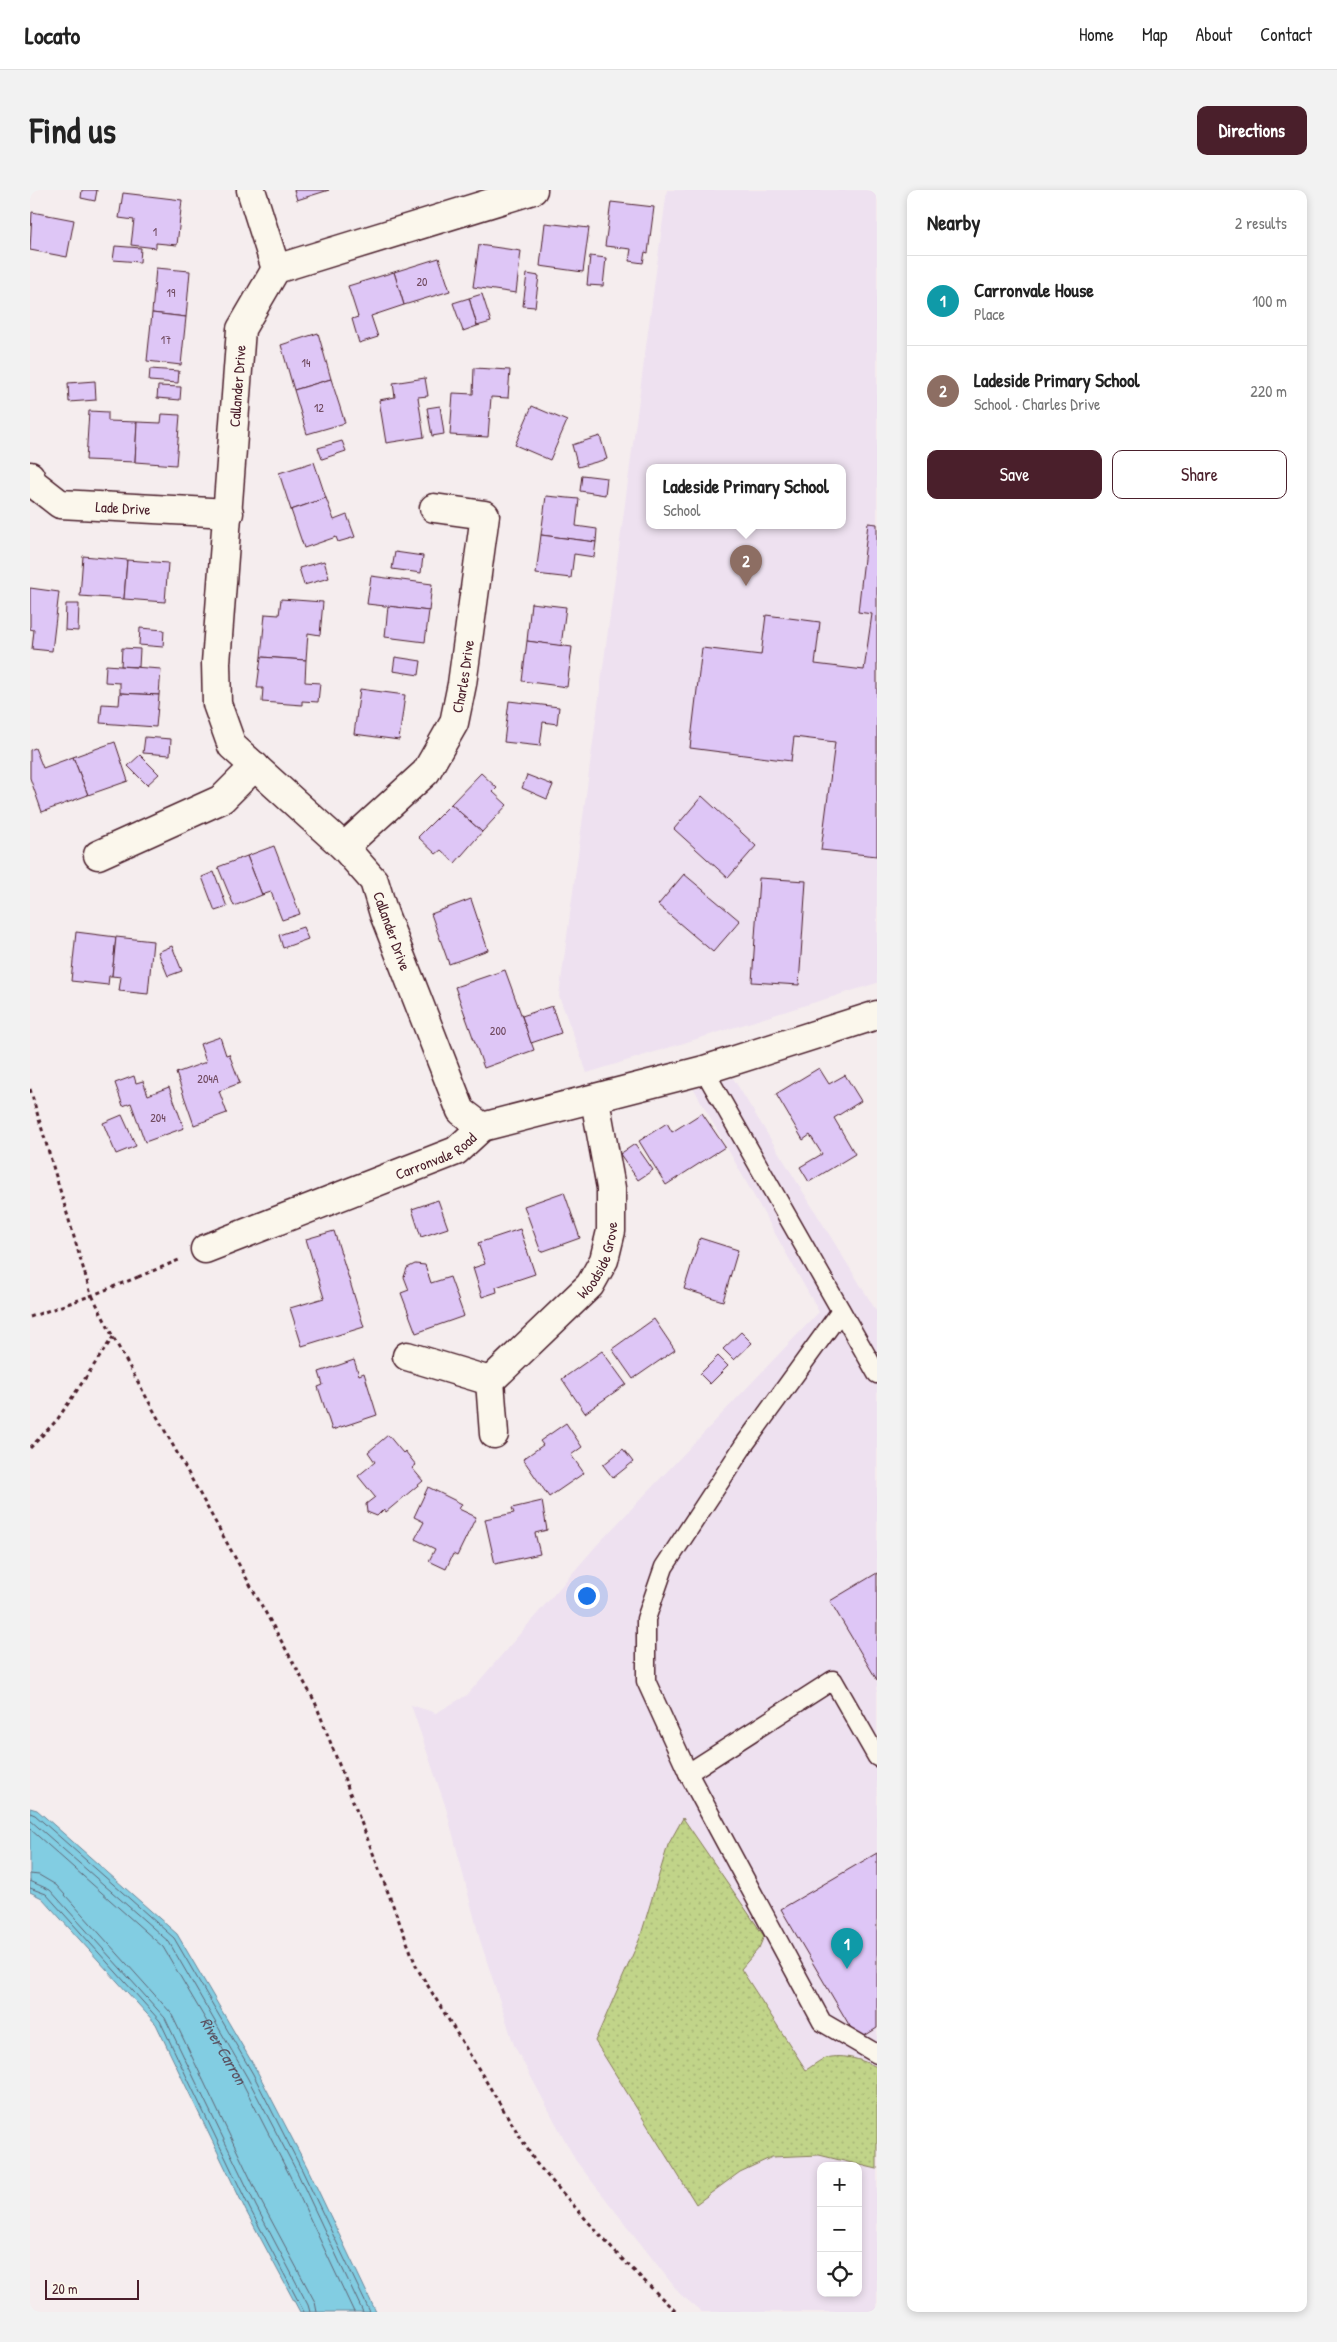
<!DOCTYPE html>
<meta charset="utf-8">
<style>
body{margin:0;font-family:"Patrick Hand",sans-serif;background:#f2f2f2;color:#222}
.controls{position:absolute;right:15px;bottom:15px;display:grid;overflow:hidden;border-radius:10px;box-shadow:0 2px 8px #0003}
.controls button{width:45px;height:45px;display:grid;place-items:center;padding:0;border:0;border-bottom:1px solid #e0e0e0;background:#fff;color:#222;font:25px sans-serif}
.scale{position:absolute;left:15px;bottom:12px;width:94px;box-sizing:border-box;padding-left:5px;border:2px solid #4a1f2b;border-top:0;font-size:14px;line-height:18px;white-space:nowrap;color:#4a1f2b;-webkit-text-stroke:4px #fbf7ec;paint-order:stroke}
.you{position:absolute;left:556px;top:1405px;width:18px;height:18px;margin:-12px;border:4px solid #fff;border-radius:50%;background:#1a73e8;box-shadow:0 0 0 8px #1a73e833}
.badge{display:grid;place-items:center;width:32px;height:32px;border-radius:50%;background:#4a1f2b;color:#fff;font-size:16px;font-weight:700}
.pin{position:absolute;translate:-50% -41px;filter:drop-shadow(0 1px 2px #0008)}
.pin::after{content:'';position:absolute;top:26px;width:18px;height:15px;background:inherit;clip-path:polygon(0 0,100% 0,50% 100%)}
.popup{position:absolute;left:616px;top:274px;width:200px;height:65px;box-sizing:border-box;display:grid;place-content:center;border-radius:10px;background:#fff;filter:drop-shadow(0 1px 4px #0005);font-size:16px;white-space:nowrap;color:#767676}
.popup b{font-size:19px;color:#222}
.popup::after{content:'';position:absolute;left:50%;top:100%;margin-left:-10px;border:10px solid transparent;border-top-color:#fff}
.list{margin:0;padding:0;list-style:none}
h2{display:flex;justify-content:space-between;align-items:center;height:65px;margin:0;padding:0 20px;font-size:21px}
h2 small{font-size:16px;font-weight:400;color:#767676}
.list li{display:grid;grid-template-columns:32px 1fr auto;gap:15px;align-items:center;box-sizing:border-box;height:90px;padding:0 20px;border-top:1px solid #e0e0e0}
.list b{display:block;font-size:19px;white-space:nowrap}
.list p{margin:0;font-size:16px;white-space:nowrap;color:#767676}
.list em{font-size:16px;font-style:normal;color:#767676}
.actions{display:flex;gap:10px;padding:15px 20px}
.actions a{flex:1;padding:11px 0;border:1px solid #4a1f2b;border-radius:10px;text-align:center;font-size:18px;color:#4a1f2b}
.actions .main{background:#4a1f2b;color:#fff}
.icon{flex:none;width:28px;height:28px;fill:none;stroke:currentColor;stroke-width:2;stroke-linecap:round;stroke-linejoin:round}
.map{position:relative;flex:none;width:847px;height:2122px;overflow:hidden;border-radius:10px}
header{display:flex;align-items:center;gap:30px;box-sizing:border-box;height:70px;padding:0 25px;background:#fff;border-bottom:1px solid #e0e0e0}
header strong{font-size:24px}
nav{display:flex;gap:28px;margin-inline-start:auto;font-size:18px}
.intro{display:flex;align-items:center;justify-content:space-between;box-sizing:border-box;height:120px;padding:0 30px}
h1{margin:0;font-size:35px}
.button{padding:12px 22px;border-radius:10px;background:#4a1f2b;color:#fff;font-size:18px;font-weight:700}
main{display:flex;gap:30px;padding:0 30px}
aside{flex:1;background:#fff;border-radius:10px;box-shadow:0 2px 8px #0003}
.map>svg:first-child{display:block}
.built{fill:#eee1f0;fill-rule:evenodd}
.garden{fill:url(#garden-dots);stroke:#867a5a}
.water{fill:#82cde2;stroke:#6c8799}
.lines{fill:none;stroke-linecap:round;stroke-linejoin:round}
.shore{stroke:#606574;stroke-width:1}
.building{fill:#dec6f6;stroke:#4a1f2b}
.service-casing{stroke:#4a1f2b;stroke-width:21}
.minor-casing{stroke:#4a1f2b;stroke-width:31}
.path{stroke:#4a1f2b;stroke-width:3;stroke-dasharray:4 4;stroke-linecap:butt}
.service{stroke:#fbf7ec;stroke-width:18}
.minor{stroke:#fbf7ec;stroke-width:28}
.path-bridge{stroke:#4a1f2b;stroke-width:3;stroke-dasharray:4 4;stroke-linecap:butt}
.labels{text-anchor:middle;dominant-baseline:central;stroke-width:4;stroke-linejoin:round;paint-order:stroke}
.number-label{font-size:12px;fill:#6f495e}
.street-label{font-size:15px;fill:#4a1f2b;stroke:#fbf7ec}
.water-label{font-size:16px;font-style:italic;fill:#5b5362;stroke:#fbf7ec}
</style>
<header>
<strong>Locato</strong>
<nav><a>Home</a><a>Map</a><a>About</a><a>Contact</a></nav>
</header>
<div class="intro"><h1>Find us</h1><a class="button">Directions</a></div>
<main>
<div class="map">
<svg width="847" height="2122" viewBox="0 0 847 2122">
<defs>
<pattern id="garden-dots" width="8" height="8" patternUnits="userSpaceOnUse" patternTransform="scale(1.25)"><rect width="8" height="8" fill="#c1d489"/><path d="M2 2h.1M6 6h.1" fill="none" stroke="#a7b676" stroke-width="1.8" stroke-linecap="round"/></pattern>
</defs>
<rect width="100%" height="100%" fill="#f5edee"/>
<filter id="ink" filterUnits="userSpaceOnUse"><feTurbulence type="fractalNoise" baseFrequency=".02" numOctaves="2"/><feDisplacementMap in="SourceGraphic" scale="10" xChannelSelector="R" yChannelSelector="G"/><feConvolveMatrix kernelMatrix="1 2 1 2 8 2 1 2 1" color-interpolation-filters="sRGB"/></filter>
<g filter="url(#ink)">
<g class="built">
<path d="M637,0h210v793l-290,90 -28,-77zM620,277h192v58h-192z"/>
<path d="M703,888l144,234v1000h-175l-22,-18 -104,-133 -62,-116 -34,-105 -34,-132 -35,-103 25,8 31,-18 129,-149 223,-234 -125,-223zM791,1976h37v127h-37z"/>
</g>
<path class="garden" d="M653,1628l81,118 -5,12 -18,21 65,101c5,-3 11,-8 17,-11 18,-6 37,0 54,8v102l-58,-14 -47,2 -32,15 -44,32 -101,-163 45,-103 28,-93z"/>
<path class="water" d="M0,1618l7,2 140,124 80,137 50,96 69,145h-76l-54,-101 -90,-187 -114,-126 -12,-6z"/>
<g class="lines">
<g class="shore">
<path d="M0,1623l5,2 139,123 79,136 49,96 68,142"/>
<path d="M0,1630l139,122 78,135 50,95 66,140"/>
<path id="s1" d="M0,1639l133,118 78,133 49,96 64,136"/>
<path d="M0,1684l9,1 17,10 115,128 91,190 53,99 2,10"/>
<path d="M0,1691l20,9 115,128 91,188 52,99 2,7"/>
<path d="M0,1698l16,6 114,127 90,188 54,103"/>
</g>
</g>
<g class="building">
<path d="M52,0h15l-2,11 -14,-3z"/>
<path d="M264,0h35l-32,10z"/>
<path d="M93,3l59,7 -5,45 -21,-2v5l-25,-3 3,-25 -15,-2z"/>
<path d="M581,12l43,5 -6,46 -3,-1 -2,11 -14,-2 2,-12 -26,-3z"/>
<path d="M2,22l42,8 -7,37 -37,-7z"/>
<path d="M515,33l44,5 -6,44 -43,-6z"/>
<path d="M449,55l42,6 -5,42 -43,-6z"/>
<path d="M85,56l26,2 -1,14 -27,-2z"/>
<path d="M560,66l16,2 -3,28 -16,-1z"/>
<path d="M409,68l11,33 -46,14 -10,-33z"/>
<path d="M126,78l34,3 -4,46 -34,-4z"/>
<path d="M364,82l10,33 -33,11 7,21 -19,6 -7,-24 6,-2 -10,-31z"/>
<path d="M497,84l12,2 -4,31 -12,-1z"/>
<path d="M452,104l9,28 -14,4 -8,-28z"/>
<path d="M439,108l8,28 -14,5 -10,-28z"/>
<path d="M122,123l34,4 -5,48 -34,-4z"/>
<path d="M288,143l13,46 -37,11 -13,-45z"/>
<path d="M444,178l36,2 -2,28 -17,-1 -3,40 -38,-2 3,-42 20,1z"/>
<path d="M120,179l29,2 -1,12 -29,-2z"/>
<path d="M395,188l3,18 -10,1 6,40 -38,6 -7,-43 16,-3 -2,-14z"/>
<path d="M301,189l14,44 -38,11 -13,-44z"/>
<path d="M65,191l1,19 -27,2 -1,-19z"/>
<path d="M128,196l23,1 -1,13 -23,-2z"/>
<path d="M410,216l4,28 -12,2 -5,-28z"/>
<path d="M502,216l35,15 -17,39 -35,-15z"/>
<path d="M59,221l19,1v9l29,1 -2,40 -49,-2z"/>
<path d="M132,224l18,1 -4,50 -41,-3 2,-40 24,1z"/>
<path d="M570,246l7,23 -29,8 -6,-22z"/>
<path d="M312,251l4,10 -24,8 -4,-11z"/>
<path d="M284,272l12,36 -35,12 -12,-37z"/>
<path d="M552,285l25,3 -2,17 -25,-4z"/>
<path d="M516,306l33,3 -3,27 21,3 -1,13 -55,-7z"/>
<path d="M296,308l8,22 13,-5 8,22 -17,5 -2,-5 -32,11 -13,-38z"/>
<path d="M838,333l9,1v332l-56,-6 14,-108 -41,-5 -3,24 -101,-13 12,-100 59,7 5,-40 54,7 -5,42 49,6 8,-56 -14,-2z"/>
<path d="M511,345l55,7 -2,15 -20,-3 -3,24 -35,-4z"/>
<path d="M365,362l28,4 -2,17 -29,-4z"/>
<path d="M53,366l44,4 -3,39 -44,-3z"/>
<path d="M97,370l41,3 -3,39 -41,-3z"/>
<path d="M294,371l5,17 -25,7 -5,-17z"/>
<path d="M341,386l61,8 -3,27 -62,-7z"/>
<path d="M0,398l29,4 -7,59 -20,-2 2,-19 -4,-1z"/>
<path d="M251,409l42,3 -3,33 -12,-2 -2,27 -45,-3 4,-43 14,1z"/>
<path d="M501,413l35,4 -5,39 -34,-5z"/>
<path d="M36,414h13l-1,27 -13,-1z"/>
<path d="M358,416l41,5 -4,31 -40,-5z"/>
<path d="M110,438l24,2 -1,17 -24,-2z"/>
<path d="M497,451l45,6 -5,40 -45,-6z"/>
<path d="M92,458l18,1 -1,18 -18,-1z"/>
<path d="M231,467l45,3 -1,22 15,1 -2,19 -16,-1v4l-40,-3 1,-14h-6z"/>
<path d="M365,467l26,4 -2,14 -26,-4z"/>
<path d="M76,475l55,4 -2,26 -39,-2v-10l-15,-1z"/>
<path d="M330,499l45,6 -6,45 -45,-6z"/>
<path d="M90,503l39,2 -3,32 -56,-4 2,-19 17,1z"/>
<path d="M479,511l50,6 -2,17 -14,-2 -3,24 -36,-4z"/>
<path d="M115,547l26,2 -1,16 -27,-2z"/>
<path d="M85,552l13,39 -40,14 -15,-38z"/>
<path d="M5,558l8,20 30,-11 15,38 -46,17 -12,-34v-28z"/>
<path d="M110,565l19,19 -12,11 -19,-19z"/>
<path d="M451,583l16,15 -4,4 14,13 -25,27 -31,-28z"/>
<path d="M497,585l26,10 -6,14 -25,-11z"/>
<path d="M672,606l54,50 -28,32 -54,-49z"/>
<path d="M421,614l31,28 -27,31 -14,-13 -5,4 -18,-17z"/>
<path d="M244,656l26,68 -18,6 -11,-28 -9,3 -15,-39z"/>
<path d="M217,666l15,39 -28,11 -16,-39z"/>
<path d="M184,682l13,35 -12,4 -13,-34z"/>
<path d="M654,684l56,47 -27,31 -55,-47z"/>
<path d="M729,688l47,3 -7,104 -47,-3z"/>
<path d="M441,709l17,51 -39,14 -18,-50z"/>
<path d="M273,737l5,12 -25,9 -4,-13z"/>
<path d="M46,742l40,5 -4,39h-3l-1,9 -37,-4z"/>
<path d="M86,747l37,4 -5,53 -29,-3 2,-14 -9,-1z"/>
<path d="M142,756l10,25 -14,5 -10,-24z"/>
<path d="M475,780l29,80 -50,18 -29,-81z"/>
<path d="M522,816l9,27 -30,10 -9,-27z"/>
<path d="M190,847l6,18 3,-1 11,29 -21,8 8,22 -33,12 -18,-52 30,-11 -6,-18z"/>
<path d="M789,878l10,16 16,-9 16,26 -27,17 21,36 -46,28 -9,-15 22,-13 -12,-19 -7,5 -27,-46z"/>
<path d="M104,886l2,7 7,-2 5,14 21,-8 15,41 -39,14 -14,-39 -8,3 -8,-23z"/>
<path d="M672,923l23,34 -59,38 -27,-44 28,-18 5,9z"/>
<path d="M92,925l14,31 -20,8 -13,-31z"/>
<path d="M605,954l18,26 -15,10 -18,-26z"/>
<path d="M534,1002l16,46 -39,14 -17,-46z"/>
<path d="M408,1010l10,28 -27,9 -9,-28z"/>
<path d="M490,1039l15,45 -39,13 1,5 -15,5 -9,-29 12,-4 -7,-21z"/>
<path d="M304,1041l30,96 -62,19 -12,-38 34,-10 -18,-59z"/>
<path d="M670,1048l38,12 -15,51 -39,-12z"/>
<path d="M385,1074l10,1 6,18 19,-6 14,39 -48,17 -15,-40 8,-3 -5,-13 3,-9z"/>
<path d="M624,1129l21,31 -42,29 -21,-30z"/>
<path d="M711,1142l11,11 -18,17 -11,-11z"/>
<path d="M572,1161l24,33 -41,29 -23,-34z"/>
<path d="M688,1166l10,10 -18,18 -10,-10z"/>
<path d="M324,1170l5,15 5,-2 13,42 -45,15 -14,-43 5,-2 -4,-13z"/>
<path d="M536,1233l16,24 -11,8 13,18 -35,24 -26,-38 20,-14 -3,-4z"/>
<path d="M358,1245l15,18 2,-2 11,14 -4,3 11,13 -37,31 -2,-3 -7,7 -10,-4 -1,-8 9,-7 -17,-21 17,-14 -7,-10z"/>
<path d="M593,1259l10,13 -20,16 -10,-13z"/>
<path d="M398,1297l34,17 -3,5 17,8 -19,39 -4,-2 -7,15 -17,-8 6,-12 -20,-10 9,-17 -10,-5z"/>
<path d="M512,1311l5,29 -12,3 5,21 -45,10 -10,-45 29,-6 -2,-5z"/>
<path d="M847,1383v107l-47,-79z"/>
<path d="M847,1663v175l-19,12 -77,-131z"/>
</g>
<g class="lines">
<g class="service-casing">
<g id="service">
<path d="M674,880l173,304"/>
<path d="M811,1121l-97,134 -80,122 -18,52v62l42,92 134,249 55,32"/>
<path d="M658,1583l145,-93 44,77"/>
</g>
</g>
<g class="minor-casing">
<g id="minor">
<path d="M221,0l25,79"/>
<path id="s2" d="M0,286l3,7 27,21 169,9"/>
<path id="s3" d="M314,657l82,-75 28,-49 8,-39 23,-169 -51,-7"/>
<path d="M68,665l124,-56 33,-33"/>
<path id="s4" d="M452,937l-21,-16 -77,-197 -10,-33 -30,-34 -112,-101 -15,-42 -1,-41 25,-334 35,-60 257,-79"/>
<path id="s5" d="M175,1059l251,-98 26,-24 222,-57 173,-55"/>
<path d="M377,1166l83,25"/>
<path id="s6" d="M464,1244l-4,-53 100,-96 14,-25 7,-29v-43l-16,-88"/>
</g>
</g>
<g class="path">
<path d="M0,899l60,202 23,46 202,365 102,266 119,195 78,88 62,61"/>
<path d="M108,1087l41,-17"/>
<path d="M0,1127l60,-21"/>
<path d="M0,1258l27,-28 56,-83"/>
</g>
<use href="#service" class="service"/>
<use href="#minor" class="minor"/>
<path class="path-bridge" d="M60,1106l48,-19"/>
</g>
</g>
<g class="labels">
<g class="number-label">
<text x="125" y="41">1</text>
<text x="392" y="91">20</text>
<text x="141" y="102">19</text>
<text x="136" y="149">17</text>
<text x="276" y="172">14</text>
<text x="289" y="217">12</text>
<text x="468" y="840">200</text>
<text x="178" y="888">204A</text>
<text x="128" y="927">204</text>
</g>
<g class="street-label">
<text stroke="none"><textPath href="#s4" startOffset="832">Callander Drive</textPath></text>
<text stroke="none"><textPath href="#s2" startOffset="105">Lade Drive</textPath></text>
<text stroke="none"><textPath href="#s3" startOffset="215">Charles Drive</textPath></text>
<text transform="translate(362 741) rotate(70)">Callander Drive</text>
<text stroke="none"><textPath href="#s5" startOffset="249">Carronvale Road</textPath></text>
<text stroke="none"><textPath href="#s6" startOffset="218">Woodside Grove</textPath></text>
</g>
<g class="water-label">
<text stroke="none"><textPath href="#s1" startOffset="298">River Carron</textPath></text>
</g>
</g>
</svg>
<div class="controls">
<button>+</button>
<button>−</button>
<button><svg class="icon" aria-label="locate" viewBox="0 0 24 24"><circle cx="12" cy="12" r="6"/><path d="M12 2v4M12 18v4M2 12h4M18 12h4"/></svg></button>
</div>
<div class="scale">20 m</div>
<div class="you"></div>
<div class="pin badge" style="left:817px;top:1779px;background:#0f9aa8">1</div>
<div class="pin badge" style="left:716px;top:396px;background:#8d6e63">2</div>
<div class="popup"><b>Ladeside Primary School</b>School</div>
</div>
<aside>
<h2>Nearby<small>2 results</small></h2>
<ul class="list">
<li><span class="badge" style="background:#0f9aa8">1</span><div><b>Carronvale House</b><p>Place</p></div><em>100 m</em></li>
<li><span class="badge" style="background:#8d6e63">2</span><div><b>Ladeside Primary School</b><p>School · Charles Drive</p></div><em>220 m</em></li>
</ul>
<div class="actions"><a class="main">Save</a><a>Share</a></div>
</aside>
</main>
